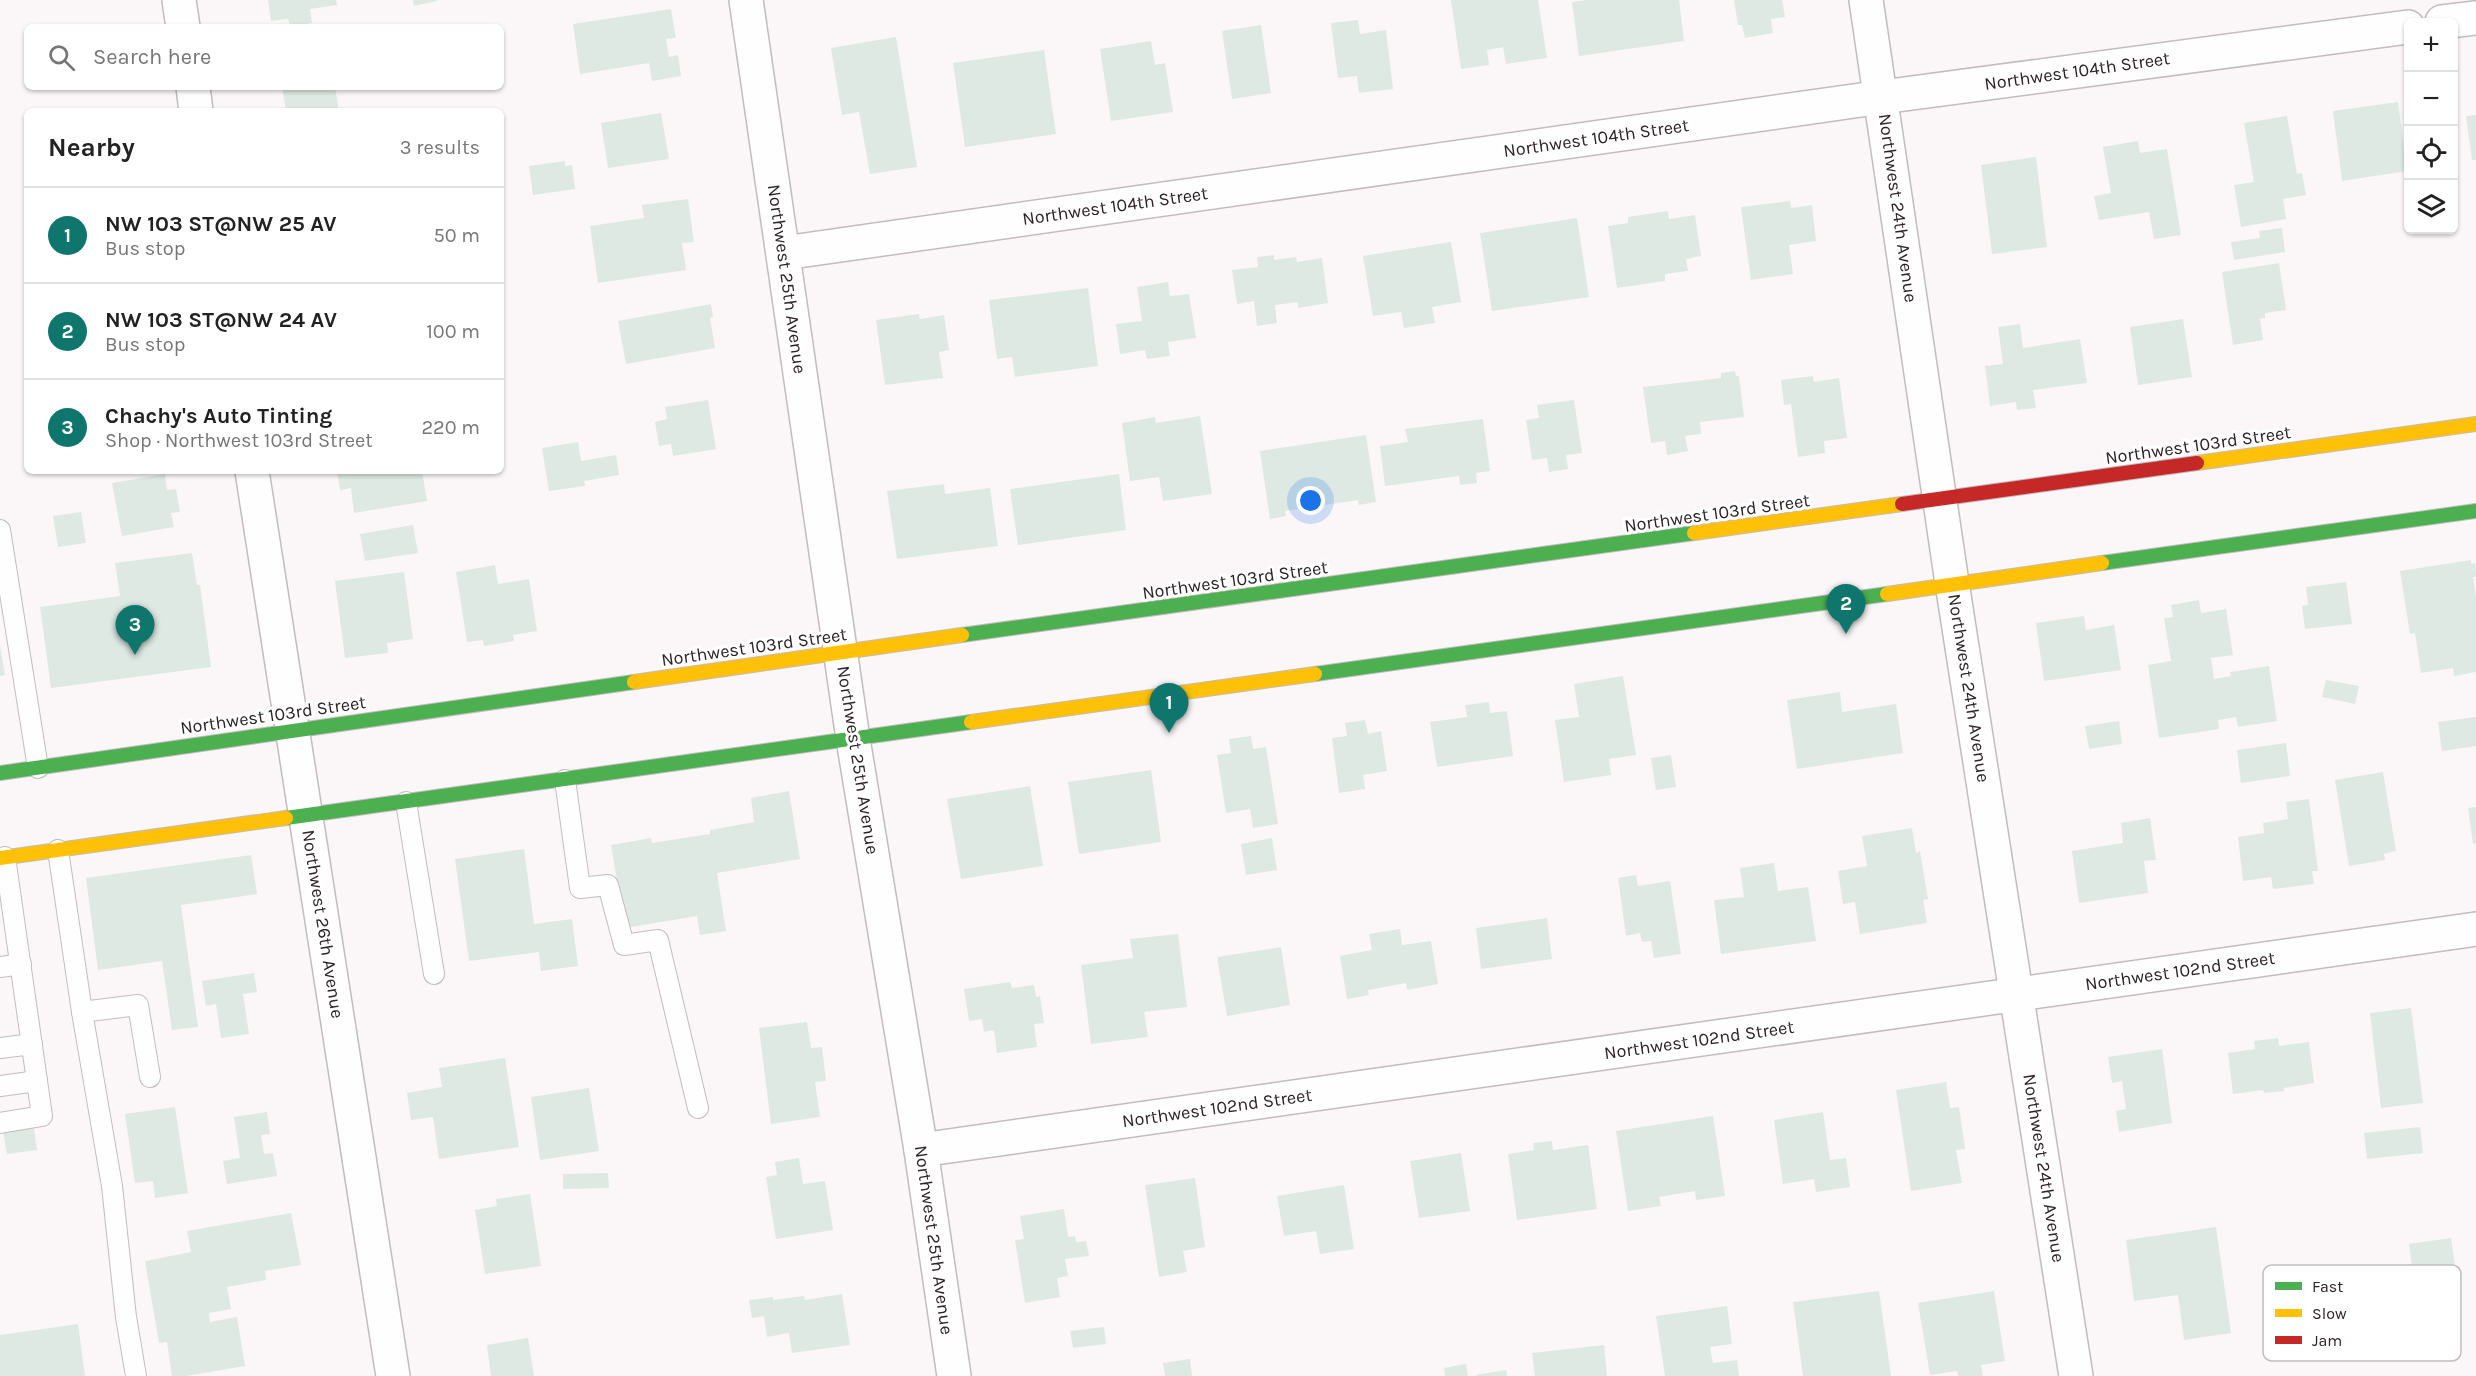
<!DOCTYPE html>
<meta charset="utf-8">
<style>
body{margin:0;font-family:Karla,sans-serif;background:#f2f2f2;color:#222}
.controls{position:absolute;right:18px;top:18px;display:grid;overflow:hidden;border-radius:9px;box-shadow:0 2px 4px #0004}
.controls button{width:54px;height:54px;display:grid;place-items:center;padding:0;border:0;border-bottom:2px solid #e0e0e0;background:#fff;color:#222;font:30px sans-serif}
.you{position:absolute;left:1311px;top:501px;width:21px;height:21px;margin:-15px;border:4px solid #fff;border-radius:50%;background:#1a73e8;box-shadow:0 0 0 9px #1a73e833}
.badge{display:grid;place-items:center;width:39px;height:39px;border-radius:50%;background:#0f766e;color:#fff;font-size:20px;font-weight:700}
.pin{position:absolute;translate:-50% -50px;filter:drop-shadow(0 2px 3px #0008)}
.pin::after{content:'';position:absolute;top:32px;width:21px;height:18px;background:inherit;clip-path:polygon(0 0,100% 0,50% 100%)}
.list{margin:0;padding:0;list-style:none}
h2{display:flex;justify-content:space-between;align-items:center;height:78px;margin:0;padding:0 24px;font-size:26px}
h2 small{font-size:20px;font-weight:400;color:#767676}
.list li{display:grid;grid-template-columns:39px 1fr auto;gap:18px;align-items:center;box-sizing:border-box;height:96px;padding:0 24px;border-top:2px solid #e0e0e0}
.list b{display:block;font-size:22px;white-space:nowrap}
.list p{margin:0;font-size:20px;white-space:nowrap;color:#767676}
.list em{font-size:20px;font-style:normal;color:#767676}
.icon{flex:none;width:33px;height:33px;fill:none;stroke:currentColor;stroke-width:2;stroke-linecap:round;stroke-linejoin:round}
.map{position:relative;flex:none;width:2476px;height:1376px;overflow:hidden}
.search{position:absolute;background:#fff;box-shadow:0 2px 4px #0004;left:24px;top:24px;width:480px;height:66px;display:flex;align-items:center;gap:15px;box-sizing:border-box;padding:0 21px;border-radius:9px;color:#767676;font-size:22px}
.panel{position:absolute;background:#fff;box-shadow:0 2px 4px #0004;left:24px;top:108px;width:480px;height:366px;border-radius:9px}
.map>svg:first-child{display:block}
.building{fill:#dee9e3}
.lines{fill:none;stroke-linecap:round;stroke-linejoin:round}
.lane-casing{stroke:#c3bcbe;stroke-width:22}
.street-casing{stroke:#c3bcbe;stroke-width:36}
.fast-casing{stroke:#c3bcbe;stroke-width:16}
.slow-casing{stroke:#c3bcbe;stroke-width:16}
.jam-casing{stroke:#c3bcbe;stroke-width:16}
.lane{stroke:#fefefe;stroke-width:20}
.street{stroke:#fefefe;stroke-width:33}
.fast{stroke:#4caf50;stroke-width:14}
.slow{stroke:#ffc107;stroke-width:14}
.jam{stroke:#c62828;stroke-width:14}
.labels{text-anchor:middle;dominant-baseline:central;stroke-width:6;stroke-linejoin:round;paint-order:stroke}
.street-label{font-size:18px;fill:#2d2225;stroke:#fff}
.key{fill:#fff;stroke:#c0bdbe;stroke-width:1.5}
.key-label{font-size:16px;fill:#2d2225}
</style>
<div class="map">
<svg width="2476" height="1376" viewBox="0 0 2476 1376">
<rect width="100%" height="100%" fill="#fbf7f8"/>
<g class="building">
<path d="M268,0h68l1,5 -27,4 2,14 -22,3 -2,-7 -17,2z"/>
<path d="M413,0h24v1l-23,5z"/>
<path d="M1451,0h87l9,58 -41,6 -3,-17 -16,3 2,15 -28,4z"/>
<path d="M1587,0h92l5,41 -105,15 -7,-54z"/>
<path d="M1734,0h48l3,17 -14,2 2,14 -28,5 -3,-13h-4z"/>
<path d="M671,9l5,29 -10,1 3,18 9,-2 3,21 -29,5 -3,-18 -69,11 -7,-50z"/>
<path d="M1358,20l2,14 26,-4 7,59 -34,4 -2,-17 -19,2 -7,-55z"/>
<path d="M1261,25l10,68 -39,6 -10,-68z"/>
<path d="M896,37l21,130 -47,7 -11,-62 -17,3 -11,-67z"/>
<path d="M1151,41l4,24 10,-2 8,49 -62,9 -11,-72z"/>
<path d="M1044,50l12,84 -91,13 -12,-84z"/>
<path d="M282,87h53l4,24h-53z"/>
<path d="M2398,102l9,69 -65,10 -9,-70z"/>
<path d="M661,113l8,46 -61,9 -7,-45z"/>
<path d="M2476,115v45h-4l-6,-44z"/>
<path d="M2287,116l10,58 5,-1 4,22 -23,4 3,20 -45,8 -7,-42 20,-3 -10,-59z"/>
<path d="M2138,141l2,12 27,-4 14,86 -27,4 -5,-27 -50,8 -5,-24 17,-3 -8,-46z"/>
<path d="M2036,157l11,90 -55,7 -11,-89z"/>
<path d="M565,161v5l7,-1 3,24 -42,6 -4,-29z"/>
<path d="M688,199l6,43 -12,1 4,27 -88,13 -8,-57 54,-8 -2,-13z"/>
<path d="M1790,201l1,7 21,-3 4,36 -27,4 4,29 -42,6 -10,-73z"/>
<path d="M1668,211l1,8 26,-4 6,41 -15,3 2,12 -23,3v7l-48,7 -9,-62 20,-3v-6z"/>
<path d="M1577,218l12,79 -97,14 -12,-78z"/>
<path d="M2282,228l3,24 -51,8 -3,-18 29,-4 -1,-7z"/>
<path d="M1451,242l10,60 -29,5 3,16 -31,5 -3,-16 -28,4 -10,-60z"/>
<path d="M1274,255v5l22,-3 1,5 25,-4 6,45 -30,5v-6l-23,3 2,18 -20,3 -3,-25 -17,3 -5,-34 26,-3 -1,-10z"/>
<path d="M2279,263l7,47 -21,3v5l-5,1 3,21 -30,5 -11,-73z"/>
<path d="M1168,282l2,14 19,-2 7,44 -28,4 2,14 -23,3 -2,-9 -25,4 -4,-30 26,-3 -5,-34z"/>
<path d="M1088,288l10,78 -83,11 -3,-20 -15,2 -8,-59z"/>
<path d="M711,304l2,13 -3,1 5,30 -89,16 -8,-43z"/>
<path d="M919,314l1,5 24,-4 5,35 -10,2 4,26 -58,7 -9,-65z"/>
<path d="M2183,319l9,58 -54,8 -8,-58z"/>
<path d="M2020,324l3,24 57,-9 7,44 -54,7 3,18 -19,2 -1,-8 -26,4 -5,-40 18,-2 -5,-37z"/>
<path d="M1735,371l1,5h3l5,41 -44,5 1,12 -16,2 3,15 -21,4 -2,-14 -14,2 -8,-56 78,-9v-5z"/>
<path d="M1813,376l1,6 25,-4 8,60 -23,3 1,12 -27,4 -7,-53 -7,1 -3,-25z"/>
<path d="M708,400l8,49 -43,7 -2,-12 -12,2 -4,-24 12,-3 -2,-12z"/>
<path d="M1574,400l8,53 -16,2 2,14 -19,3 -2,-14 -15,2 -6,-40 13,-2 -2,-13z"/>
<path d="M1200,416l12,78 -49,7 -4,-24 -29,4 -8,-58 33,-6 1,6z"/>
<path d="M1483,419l7,52 -14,2 1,10 -17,2 -1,-9 -74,10 -5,-40 28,-4 -3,-13z"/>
<path d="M1366,435l10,67 -17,3 -1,-5 -73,11 1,5 -16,3 -10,-68z"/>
<path d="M578,442l3,19 35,-6 3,20 -35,6 1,5 -36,5 -7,-43z"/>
<path d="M337,471h85l5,30 -73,12 -3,-25 -11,2z"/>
<path d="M165,474l2,16 9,-1 4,23 -9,1 3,14 -52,9 -10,-53z"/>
<path d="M1119,474l7,56 -108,15 -8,-56z"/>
<path d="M944,484l1,10 45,-6 8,58 -101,13 -10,-68z"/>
<path d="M81,512l5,31 -28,4 -5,-31z"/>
<path d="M413,525l5,28 -53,8 -5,-27z"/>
<path d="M192,553l5,32h3l11,82 -160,21 -11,-81 80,-11 -5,-33z"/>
<path d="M2471,560v4l4,-1 1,8v6h-3l3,20v75l-22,4 -1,-8 -32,5 -6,-40 -5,1 -10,-63z"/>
<path d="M495,565l3,19 31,-5 8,52 -24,4 1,6 -30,5 -1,-6 -16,2 -11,-70z"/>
<path d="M404,572l9,67 -26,4 1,10 -43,5 -10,-77z"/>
<path d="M2346,582l6,42 -47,5 -3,-23 6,-1 -2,-18z"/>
<path d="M2199,600l2,13 25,-4 7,46 -22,3 3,21 17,-3 -1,-4 39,-6 8,55 -39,6 -2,-10 -18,3 1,9 -60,9 -11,-73 23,-4 -7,-43 9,-1 -2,-12z"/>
<path d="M2084,616l2,14 28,-5 7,45 -77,11 -8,-58z"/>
<path d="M0,646l5,29 -5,1z"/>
<path d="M1623,676l13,79 -27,4 2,16 -47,7 -9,-62 24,-3 -5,-33z"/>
<path d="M2326,680l33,6 -4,18 -33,-7z"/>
<path d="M1840,692l2,20 54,-8 7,49 -106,16 -10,-69z"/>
<path d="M1489,702l1,11 17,-2 6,45 -76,11 -7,-45 37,-5 -2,-12z"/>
<path d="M2476,717v29l-34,5 -4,-29z"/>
<path d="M1365,720l3,14 13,-3 6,40 -24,4 2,14 -26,4 -7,-55 15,-2 -2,-13z"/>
<path d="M2119,721l3,23 -33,5 -4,-23z"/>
<path d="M1251,736l2,13 13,-2 12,77 -25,4 -3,-19 -24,4 -9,-58 14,-2 -2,-14z"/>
<path d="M2286,743l4,33 -49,7 -4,-33z"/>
<path d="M1671,755l5,32 -20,3 -5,-32z"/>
<path d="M1151,770l10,72 -82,12 -11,-72z"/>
<path d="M2383,772l13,79 -12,3 1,6 -36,6 -14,-86z"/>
<path d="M1030,786l13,80 -82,13 -14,-80z"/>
<path d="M789,791l11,68 -83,14 9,58 -26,4 -3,-19 -72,12 -14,-83 40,-7 1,5 58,-9v-4l44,-8 -3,-24z"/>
<path d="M2309,799l9,72h-6l2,13 -41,5 -2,-12 -28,4 -5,-44 26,-4 -1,-10 25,-4 -2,-17z"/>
<path d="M2476,807v36l-3,1 -5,-36z"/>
<path d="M2150,818l6,42 -12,1 4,32 -69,10 -7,-52 51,-8 -2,-20z"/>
<path d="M1912,828l4,25 4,-2 8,48 -5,1 4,23 -67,11 -5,-32 -12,2 -5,-33 29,-5 -5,-30z"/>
<path d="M1272,838l5,32 -31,5 -5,-31z"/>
<path d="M524,849l10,75 38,-5 6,47 -37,5 -2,-19 -70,9 -14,-102z"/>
<path d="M251,855l6,39 -76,11 17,122 -26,3 -10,-69 -64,9 -12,-92z"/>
<path d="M1774,863l4,28 30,-4 8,54 -95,13 -7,-54 30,-3 -4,-29z"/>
<path d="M1636,875l2,11 32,-5 11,73 -27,4 -3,-17 -9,1 -2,-9 -14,3 -8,-58z"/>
<path d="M1547,918l5,41 -71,10 -5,-41z"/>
<path d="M1400,929l2,16 29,-4 7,43 -31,6 -1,-7 -38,7 1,5 -22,4 -7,-43 32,-6 -3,-16z"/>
<path d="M1178,934l9,73 -43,5 4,25 -57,7 -10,-79 52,-7 -3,-19z"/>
<path d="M1281,947l9,58 -63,11 -10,-59z"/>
<path d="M254,973l3,19 -14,2 6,40 -28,4 -5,-34 -10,2 -4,-25z"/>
<path d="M1010,982l2,6 22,-3 2,12 4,-1 4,27 -10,1 3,23 -40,6 -3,-23 -10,2 -2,-13 -13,2 -5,-32z"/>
<path d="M2411,1008l12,95 -42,5 -11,-95z"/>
<path d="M807,1022l4,26 11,-1 4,34 -11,1 5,35 -49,7 -12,-96z"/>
<path d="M2278,1038l1,8 30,-4 5,41 -30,5v3l-20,2 -1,-3 -30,4 -5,-41 27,-4 -1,-8z"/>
<path d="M2162,1049l10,74 -53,9 -3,-21 10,-2 -4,-28 -10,2 -4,-26z"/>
<path d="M505,1058l14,89 -80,12 -6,-42 -22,3 -4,-27 35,-6 -3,-19z"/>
<path d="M1946,1082l4,26 9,-1 6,42 -9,1 6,33 -51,8 -15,-101z"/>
<path d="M589,1088l10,63 -59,9 -9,-63z"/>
<path d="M175,1107l13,86 -33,5 -2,-17 -18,2 -10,-69z"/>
<path d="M267,1112l3,22 -9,1 3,19 9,-1 4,23 -50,8 -4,-23 17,-3 -6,-41z"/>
<path d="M1823,1112l7,48 16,-2 4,29 -34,5 -2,-13 -31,5 -9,-64z"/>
<path d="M1713,1116l12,80 -29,4 -1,-9 -36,6 2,9 -33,5 -12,-80z"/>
<path d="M2420,1127l3,26 -56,6 -3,-26z"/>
<path d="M34,1128l3,22 -30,4 -4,-22z"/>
<path d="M1552,1141l1,9 35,-5 9,64 -80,11 -9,-66 26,-4 -1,-7z"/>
<path d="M1461,1153l9,58 -51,7 -9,-57z"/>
<path d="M799,1158l4,26 22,-3 8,49 -57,9 -10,-62 11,-2 -2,-13z"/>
<path d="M608,1173l1,15 -46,1v-15z"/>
<path d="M1195,1178l10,69 -22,4 4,21 -28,5 -14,-92z"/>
<path d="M1344,1185l10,64 -34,5 -4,-23 -32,5 -7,-40z"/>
<path d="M530,1194l11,72 -56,8 -10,-64 22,-4 -1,-7z"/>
<path d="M1064,1209l4,28 7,-1 1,6 10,-1 3,15 -24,3 3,17 -11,2 3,19 -35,6 -10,-63 9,-1 -4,-23z"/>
<path d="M291,1213l10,52 -36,6 1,9 -39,7 4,22 -22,4 1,9 27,-5 8,49 -59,10h-14l-5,-34 -8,1 -14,-82 46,-9 -4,-21z"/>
<path d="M2216,1227l15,106 -47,7 -6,-45 -44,6 -8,-61z"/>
<path d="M2451,1238l9,61 -45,7 -6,-38 3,-1 -3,-23z"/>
<path d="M1879,1291l12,85h-88l-10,-74z"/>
<path d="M1994,1291l11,70 -24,4 2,11h-25l-1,-5 -27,4 -12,-72z"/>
<path d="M842,1294l8,51 -58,8 -3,-20 -22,4 -3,-21 -12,2 -3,-18 24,-3v3l31,-4 1,4z"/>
<path d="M1727,1306l5,38 -22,3 3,16 24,-3 2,16h-74l-9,-60z"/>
<path d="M78,1324l7,52h-85v-41z"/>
<path d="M1104,1327l2,17 -33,4 -3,-17z"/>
<path d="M528,1338l6,38h-43l-4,-31z"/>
<path d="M1604,1345l3,31h-72l-3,-23z"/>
<path d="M1190,1359l2,17h-27l-2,-13z"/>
<path d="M1466,1364l2,12h-23l-1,-8z"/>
<path d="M1506,1370l1,6h-30l-1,-1z"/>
</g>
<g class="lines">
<g class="lane-casing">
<g id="lane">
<path d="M0,530l38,238"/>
<path d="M565,780l15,108 28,-3 16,60 34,-5 40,168"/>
<path d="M406,802l28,172"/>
<path d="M58,850l24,162 56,-7 12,72"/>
<path d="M0,967l21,-3"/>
<path d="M82,1012l30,174 14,131 10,59"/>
<path d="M0,1048l32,-4"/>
<path d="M0,1086l37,-5"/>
<path d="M0,1123l42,-7 -37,-259"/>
</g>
</g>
<g class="street-casing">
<g id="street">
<path d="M179,0l4,27"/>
<path d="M746,0l107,739 68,411 33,226"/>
<path d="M1866,0l86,583 124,793"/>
<path d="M2442,22l34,-4"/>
<path d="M193,87l3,24"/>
<path d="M784,253l1098,-156 526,-70"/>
<path d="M252,471l141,905"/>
<path d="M921,1150l1555,-221"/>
</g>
</g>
<g class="fast-casing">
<g id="fast">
<path d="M2102,563l374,-52"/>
<path d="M962,635l732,-102"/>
<path d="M1315,674l572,-80"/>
<path d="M0,773l634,-91"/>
<path d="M286,818l685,-96"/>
</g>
</g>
<g class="slow-casing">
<g id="slow">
<path d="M2197,463l279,-39"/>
<path d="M1694,533l208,-29"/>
<path d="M1887,594l215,-31"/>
<path d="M634,682l328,-47"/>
<path d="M971,722l344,-48"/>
<path d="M0,858l286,-40"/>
</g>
</g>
<g class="jam-casing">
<path id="jam" d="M1902,504l295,-41"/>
</g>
<use href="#lane" class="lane"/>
<use href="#street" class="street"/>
<use href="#fast" class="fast"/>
<use href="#slow" class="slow"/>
<use href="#jam" class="jam"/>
</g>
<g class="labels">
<g class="street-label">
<text transform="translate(2077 71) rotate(-8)">Northwest 104th Street</text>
<text transform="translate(1596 138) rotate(-8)">Northwest 104th Street</text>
<text transform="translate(1115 206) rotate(-8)">Northwest 104th Street</text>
<text transform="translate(1898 208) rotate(82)">Northwest 24th Avenue</text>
<text transform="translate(787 279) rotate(82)">Northwest 25th Avenue</text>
<text transform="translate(2198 445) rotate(-8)">Northwest 103rd Street</text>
<text transform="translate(1717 513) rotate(-8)">Northwest 103rd Street</text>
<text transform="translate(1235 580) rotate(-8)">Northwest 103rd Street</text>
<text transform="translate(754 647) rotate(-8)">Northwest 103rd Street</text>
<text transform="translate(1969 688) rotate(81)">Northwest 24th Avenue</text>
<text transform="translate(273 715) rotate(-8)">Northwest 103rd Street</text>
<text transform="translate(858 760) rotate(81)">Northwest 25th Avenue</text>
<text transform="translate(323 924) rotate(81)">Northwest 26th Avenue</text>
<text transform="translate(2180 971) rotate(-8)">Northwest 102nd Street</text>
<text transform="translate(1699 1040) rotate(-8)">Northwest 102nd Street</text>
<text transform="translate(1217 1108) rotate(-8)">Northwest 102nd Street</text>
<text transform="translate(2044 1168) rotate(81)">Northwest 24th Avenue</text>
<text transform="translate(934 1240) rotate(82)">Northwest 25th Avenue</text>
</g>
</g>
<rect x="2263" y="1265" width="198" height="96" rx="9" class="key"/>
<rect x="2275" y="1282" width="27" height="8" fill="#4caf50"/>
<rect x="2275" y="1309" width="27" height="8" fill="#ffc107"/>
<rect x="2275" y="1336" width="27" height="8" fill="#c62828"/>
<g class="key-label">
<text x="2312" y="1292">Fast</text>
<text x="2312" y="1319">Slow</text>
<text x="2312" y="1346">Jam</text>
</g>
</svg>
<div class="controls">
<button>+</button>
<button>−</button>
<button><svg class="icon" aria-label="locate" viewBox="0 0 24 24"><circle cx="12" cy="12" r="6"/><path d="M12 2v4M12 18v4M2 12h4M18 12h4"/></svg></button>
<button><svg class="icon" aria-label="layers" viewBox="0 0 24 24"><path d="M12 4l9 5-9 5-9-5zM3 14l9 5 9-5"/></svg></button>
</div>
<div class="you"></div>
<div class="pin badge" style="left:1169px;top:733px">1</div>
<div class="pin badge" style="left:1846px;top:634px">2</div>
<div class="pin badge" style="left:135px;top:655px">3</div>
<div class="search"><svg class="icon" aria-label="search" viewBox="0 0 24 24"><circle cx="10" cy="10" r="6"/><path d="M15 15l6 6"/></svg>Search here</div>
<section class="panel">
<h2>Nearby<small>3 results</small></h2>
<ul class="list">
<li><span class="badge">1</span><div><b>NW 103 ST@NW 25 AV</b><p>Bus stop</p></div><em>50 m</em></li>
<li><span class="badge">2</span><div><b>NW 103 ST@NW 24 AV</b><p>Bus stop</p></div><em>100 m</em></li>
<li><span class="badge">3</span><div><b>Chachy's Auto Tinting</b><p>Shop · Northwest 103rd Street</p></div><em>220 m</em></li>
</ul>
</section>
</div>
